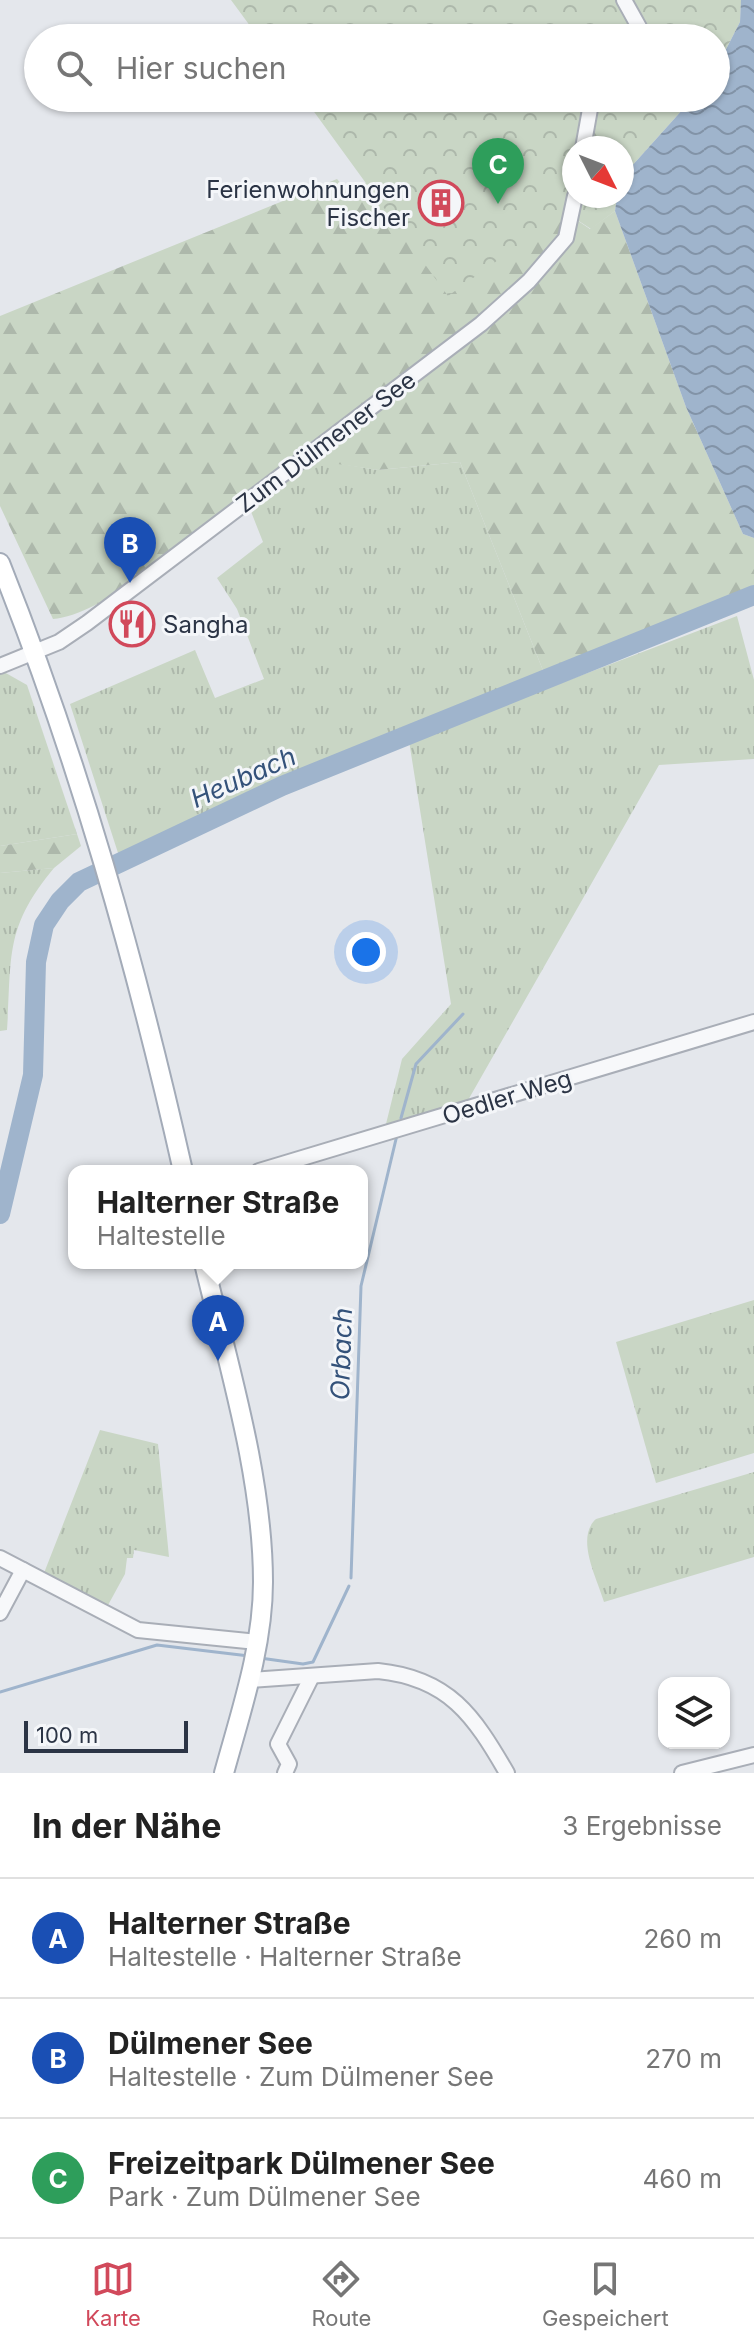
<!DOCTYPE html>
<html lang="de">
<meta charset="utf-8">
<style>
body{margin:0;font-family:Inter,sans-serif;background:#f2f2f2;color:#222}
.controls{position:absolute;right:24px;bottom:24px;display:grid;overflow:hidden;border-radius:16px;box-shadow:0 2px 6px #0004}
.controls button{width:72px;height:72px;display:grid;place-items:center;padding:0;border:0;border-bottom:2px solid #e0e0e0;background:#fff;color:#222;font:40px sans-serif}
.compass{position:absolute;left:562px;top:136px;width:72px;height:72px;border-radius:50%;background:#fff;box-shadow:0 2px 6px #0004;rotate:132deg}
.scale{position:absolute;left:24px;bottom:20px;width:164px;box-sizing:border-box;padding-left:8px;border:4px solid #2b3445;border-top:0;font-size:22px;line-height:28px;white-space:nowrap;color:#2b3445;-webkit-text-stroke:6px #f4f6f9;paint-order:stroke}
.you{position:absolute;left:366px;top:952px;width:28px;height:28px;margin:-20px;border:6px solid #fff;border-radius:50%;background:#1a73e8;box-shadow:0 0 0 12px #1a73e833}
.badge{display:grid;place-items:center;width:52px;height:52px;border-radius:50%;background:#d1495b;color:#fff;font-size:26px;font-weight:700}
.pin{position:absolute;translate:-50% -66px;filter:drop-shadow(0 2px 4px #0008)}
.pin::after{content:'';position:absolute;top:42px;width:28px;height:24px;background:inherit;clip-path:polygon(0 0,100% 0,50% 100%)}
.popup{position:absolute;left:68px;top:1165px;width:300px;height:104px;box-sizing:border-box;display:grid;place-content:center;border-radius:16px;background:#fff;filter:drop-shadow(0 2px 6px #0005);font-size:26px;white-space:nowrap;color:#767676}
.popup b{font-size:30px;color:#222}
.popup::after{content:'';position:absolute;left:50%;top:100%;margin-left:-16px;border:16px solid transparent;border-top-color:#fff}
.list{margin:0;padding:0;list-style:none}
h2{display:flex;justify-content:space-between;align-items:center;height:104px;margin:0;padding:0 32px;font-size:34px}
h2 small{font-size:26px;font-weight:400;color:#767676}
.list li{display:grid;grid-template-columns:52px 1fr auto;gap:24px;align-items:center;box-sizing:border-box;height:120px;padding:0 32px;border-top:2px solid #e0e0e0}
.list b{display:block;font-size:30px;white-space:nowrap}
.list p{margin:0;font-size:26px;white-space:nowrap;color:#767676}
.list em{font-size:26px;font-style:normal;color:#767676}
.icon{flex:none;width:44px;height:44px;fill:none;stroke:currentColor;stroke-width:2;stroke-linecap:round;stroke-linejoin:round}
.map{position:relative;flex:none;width:754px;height:1773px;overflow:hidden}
.search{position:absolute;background:#fff;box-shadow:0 2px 6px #0004;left:24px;right:24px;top:24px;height:88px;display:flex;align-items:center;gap:20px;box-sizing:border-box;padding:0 28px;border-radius:44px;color:#767676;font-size:30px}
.sheet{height:464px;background:#fff}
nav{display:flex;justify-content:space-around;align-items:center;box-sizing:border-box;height:112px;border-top:2px solid #e0e0e0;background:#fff;font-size:22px;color:#767676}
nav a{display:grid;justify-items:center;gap:4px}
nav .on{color:#d1495b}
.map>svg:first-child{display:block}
.grass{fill:url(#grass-tufts)}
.forest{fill:url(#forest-firs)}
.park{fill:url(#park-crowns)}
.water{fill:url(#water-waves)}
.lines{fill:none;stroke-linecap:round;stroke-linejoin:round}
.stream{stroke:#9fb4cc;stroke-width:3}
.river{stroke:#9fb4cc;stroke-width:20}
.minor-casing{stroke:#a9aeb7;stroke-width:18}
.major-casing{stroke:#a3abb8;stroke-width:22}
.minor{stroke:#f7f8fa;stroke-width:14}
.major{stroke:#fff;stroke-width:18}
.labels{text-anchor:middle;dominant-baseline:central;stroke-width:6;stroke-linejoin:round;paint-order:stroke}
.poi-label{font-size:24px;fill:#2b3445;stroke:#f4f6f9;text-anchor:end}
.street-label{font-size:24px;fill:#2b3445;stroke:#f4f6f9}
.water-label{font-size:26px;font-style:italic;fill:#34527a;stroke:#f4f6f9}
</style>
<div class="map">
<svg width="754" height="1773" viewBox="0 0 754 1773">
<defs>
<pattern id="grass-tufts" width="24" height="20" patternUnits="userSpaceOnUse" patternTransform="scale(2)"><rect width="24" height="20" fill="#c9d6c5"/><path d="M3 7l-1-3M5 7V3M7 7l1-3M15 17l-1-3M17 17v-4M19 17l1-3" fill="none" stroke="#adb8ab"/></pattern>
<pattern id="forest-firs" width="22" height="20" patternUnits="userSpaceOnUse" patternTransform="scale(2)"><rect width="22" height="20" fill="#c9d6c5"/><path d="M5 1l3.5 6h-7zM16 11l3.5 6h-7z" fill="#adb8ab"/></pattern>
<pattern id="park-crowns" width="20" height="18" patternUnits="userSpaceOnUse" patternTransform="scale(2)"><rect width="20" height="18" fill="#c9d6c5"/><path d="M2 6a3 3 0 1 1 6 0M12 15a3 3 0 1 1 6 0" fill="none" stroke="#adb8ab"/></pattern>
<pattern id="water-waves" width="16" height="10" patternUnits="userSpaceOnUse" patternTransform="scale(2)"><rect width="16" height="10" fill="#9fb4cc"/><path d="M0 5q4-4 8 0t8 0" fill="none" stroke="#8293a7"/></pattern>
</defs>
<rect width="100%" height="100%" fill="#e4e7ec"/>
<g class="grass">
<path d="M311,459l67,11 82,-8 84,211 -273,109 -152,74 -49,-152 125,-54 20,48 49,-19 -27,-70 -20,-31 46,-36 -13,-33z"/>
<path d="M737,616l17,64v79l-95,6 -192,337 -82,26 17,-69 49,-55 -42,-263z"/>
<path d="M4,672l23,13 50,149 -77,12v-172z"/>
<path d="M54,868c-50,60 -42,88 -47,162l-7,1v-158z"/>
<path d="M754,1300v153l-98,30 -40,-141z"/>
<path d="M100,1430l58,14 11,113 -35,-7 -1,8h-6l-2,16 -18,33 -63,-34z"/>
<path d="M754,1472v85l-150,45c-7,-24 -29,-64 -8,-83z"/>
</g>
<g class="forest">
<path d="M436,134l138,14 -9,64 25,17 25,-18 71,196 57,127 11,4v48l-210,87 -84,-211 -82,8 -67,-10 -61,49 -9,-9c-44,33 -135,115 -188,119l-53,-113v-190l337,-137 13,15z"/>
<path d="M77,834l4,12 -27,22 -54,5v-27z"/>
</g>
<g class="park">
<path d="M231,0h510v2l-1,20 -24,47v-31h-457z"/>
<path d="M304,98h389l-71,79v-29h-48v48h43l-2,15 -24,18 -26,-17 -117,84z"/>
</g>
<path class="water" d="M741,0h13v538l-11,-4 -57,-127 -71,-196 2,-15h5v-19l71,-79h23v-29l24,-47z"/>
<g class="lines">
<g class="stream">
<path d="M401,1118l15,-54 47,-50"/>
<path d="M351,1578l10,-292 36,-151"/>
<path d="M260,1658l43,6 10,-2 36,-76"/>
<path d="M0,1692l157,-47 92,11"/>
</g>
<path class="river" d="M0,1214l33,-139 3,-113 8,-37 16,-24 19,-19 203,-96 472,-191"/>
<g class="minor-casing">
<g id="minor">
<path d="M624,0l15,27 -6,11"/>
<path d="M583,148l9,-50"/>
<path d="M0,666l59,-24 28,-19 394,-299 48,-43 37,-43 9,-42"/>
<path d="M259,1171l495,-149"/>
<path d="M0,1558l138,72 119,12"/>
<path d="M0,1613l23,-43"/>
<path d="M250,1680l128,-9c71,7 96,45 129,102"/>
<path d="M285,1773l4,-9 -11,-20 34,-68"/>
<path d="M682,1773l72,-18"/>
</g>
</g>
<g class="major-casing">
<g id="major">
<path d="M0,563c79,198 136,400 183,608"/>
<path d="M204,1263c24,101 59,214 59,319 0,65 -22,129 -39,191"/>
</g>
</g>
<use href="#minor" class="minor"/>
<use href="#major" class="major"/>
</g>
<defs>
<g id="building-ring" transform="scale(2.3)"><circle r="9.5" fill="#f4f6f9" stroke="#d1495b" stroke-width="1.5"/><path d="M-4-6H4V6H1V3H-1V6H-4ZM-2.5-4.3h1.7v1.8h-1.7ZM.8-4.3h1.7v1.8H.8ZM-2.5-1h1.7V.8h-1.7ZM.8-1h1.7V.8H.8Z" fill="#d1495b"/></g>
<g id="restaurant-ring" transform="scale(2.3)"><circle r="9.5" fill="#f4f6f9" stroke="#d1495b" stroke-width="1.5"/><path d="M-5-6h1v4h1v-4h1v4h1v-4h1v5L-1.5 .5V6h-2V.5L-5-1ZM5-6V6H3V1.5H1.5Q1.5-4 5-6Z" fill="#d1495b"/></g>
</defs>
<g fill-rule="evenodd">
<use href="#building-ring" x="441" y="203"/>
<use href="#restaurant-ring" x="132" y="624"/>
</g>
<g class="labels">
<g class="poi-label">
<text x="410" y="189">Ferienwohnungen<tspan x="410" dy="28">Fischer</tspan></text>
<text x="163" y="624" text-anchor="start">Sangha</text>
</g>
<g class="street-label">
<text transform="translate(326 442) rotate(-37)">Zum Dülmener See</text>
<text transform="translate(507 1097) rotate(-17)">Oedler Weg</text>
</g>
<g class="water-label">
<text transform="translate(243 777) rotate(-24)">Heubach</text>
<text transform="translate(341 1354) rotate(-88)">Orbach</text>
</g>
</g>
</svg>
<div class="controls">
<button><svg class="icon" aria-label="layers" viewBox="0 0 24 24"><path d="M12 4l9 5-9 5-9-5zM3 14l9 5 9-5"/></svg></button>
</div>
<svg class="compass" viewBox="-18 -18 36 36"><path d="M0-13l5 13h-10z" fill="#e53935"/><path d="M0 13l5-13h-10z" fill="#767676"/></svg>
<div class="scale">100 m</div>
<div class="you"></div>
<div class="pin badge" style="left:218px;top:1361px;background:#1a4fb4">A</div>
<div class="popup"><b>Halterner Straße</b>Haltestelle</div>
<div class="pin badge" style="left:130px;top:583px;background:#1a4fb4">B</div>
<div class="pin badge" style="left:498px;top:204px;background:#2e9e5b">C</div>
<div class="search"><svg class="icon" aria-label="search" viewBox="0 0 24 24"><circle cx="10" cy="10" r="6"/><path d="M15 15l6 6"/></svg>Hier suchen</div>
</div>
<section class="sheet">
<h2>In der Nähe<small>3 Ergebnisse</small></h2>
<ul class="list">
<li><span class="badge" style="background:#1a4fb4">A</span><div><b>Halterner Straße</b><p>Haltestelle · Halterner Straße</p></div><em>260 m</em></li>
<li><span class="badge" style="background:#1a4fb4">B</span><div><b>Dülmener See</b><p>Haltestelle · Zum Dülmener See</p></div><em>270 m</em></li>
<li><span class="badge" style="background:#2e9e5b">C</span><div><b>Freizeitpark Dülmener See</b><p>Park · Zum Dülmener See</p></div><em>460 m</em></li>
</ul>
</section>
<nav>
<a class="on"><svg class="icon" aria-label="map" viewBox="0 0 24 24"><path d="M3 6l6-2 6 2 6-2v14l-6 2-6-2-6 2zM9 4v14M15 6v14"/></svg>Karte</a>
<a><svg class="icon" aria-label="directions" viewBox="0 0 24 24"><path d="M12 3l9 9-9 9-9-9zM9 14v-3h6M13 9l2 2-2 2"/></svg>Route</a>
<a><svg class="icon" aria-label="saved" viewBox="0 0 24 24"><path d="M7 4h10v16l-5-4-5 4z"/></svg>Gespeichert</a>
</nav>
